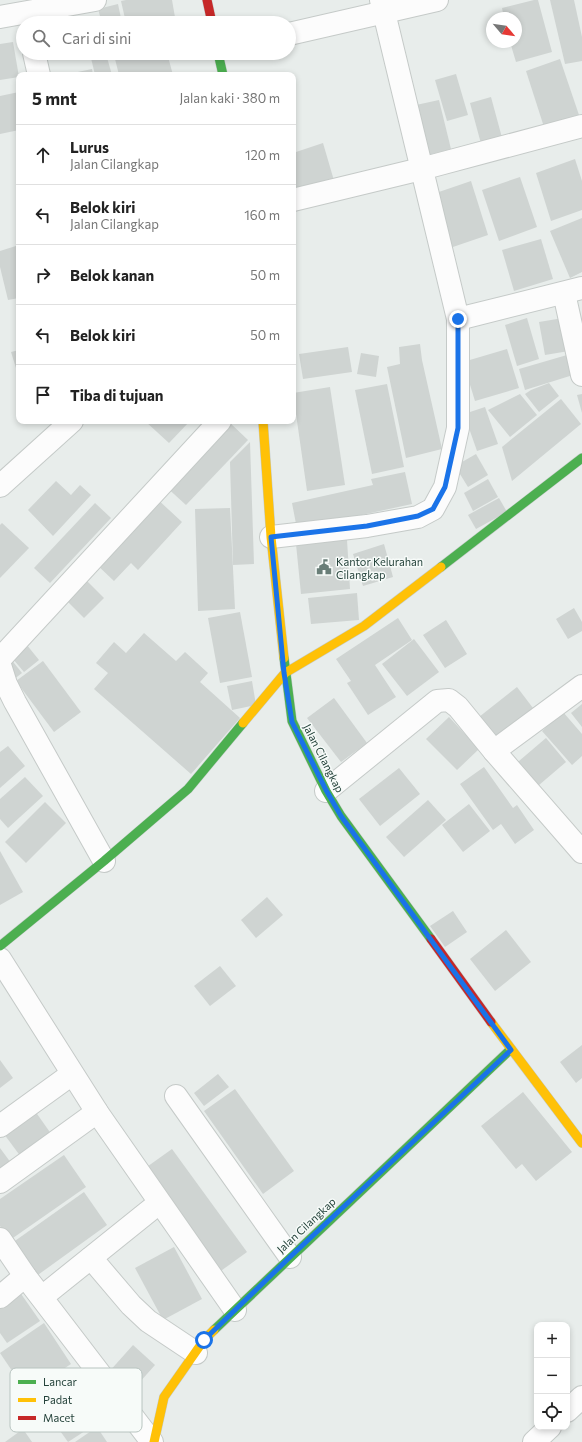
<!DOCTYPE html>
<html lang="id">
<meta charset="utf-8">
<style>
body{margin:0;font-family:Commissioner,sans-serif;background:#f6f6f6;color:#222}
.controls{position:absolute;right:12px;bottom:12px;display:grid;overflow:hidden;border-radius:8px;box-shadow:0 2px 6px #0003}
.controls button{width:36px;height:36px;display:grid;place-items:center;padding:0;border:0;border-bottom:1px solid #e0e0e0;background:#fff;color:#222;font:20px sans-serif}
.compass{position:absolute;left:486px;top:12px;width:36px;height:36px;border-radius:50%;background:#fff;box-shadow:0 2px 6px #0003;rotate:119deg}
.stop{position:absolute;width:12px;height:12px;margin:-9px;border:3px solid #1a73e8;border-radius:50%;background:#fff}
.stop.end{background:#1a73e8;border-color:#fff;box-shadow:0 1px 4px #0008}
.list{margin:0;padding:0;list-style:none}
h2{display:flex;justify-content:space-between;align-items:center;height:52px;margin:0;padding:0 16px;font-size:17px}
h2 small{font-size:13px;font-weight:400;color:#767676}
.list li{display:grid;grid-template-columns:26px 1fr auto;gap:12px;align-items:center;box-sizing:border-box;height:60px;padding:0 16px;border-top:1px solid #e0e0e0}
.list b{display:block;font-size:15px;white-space:nowrap}
.list p{margin:0;font-size:13px;white-space:nowrap;color:#767676}
.list em{font-size:13px;font-style:normal;color:#767676}
.icon{flex:none;width:22px;height:22px;fill:none;stroke:currentColor;stroke-width:2;stroke-linecap:round;stroke-linejoin:round}
.map{position:relative;flex:none;width:582px;height:1442px;overflow:hidden}
.search{position:absolute;background:#fff;box-shadow:0 2px 6px #0003;left:16px;top:16px;width:280px;height:44px;display:flex;align-items:center;gap:10px;box-sizing:border-box;padding:0 14px;border-radius:22px;color:#767676;font-size:15px}
.panel{position:absolute;background:#fff;box-shadow:0 2px 6px #0003;left:16px;top:72px;width:280px;height:352px;border-radius:8px}
.map>svg:first-child{display:block}
.building{fill:#cfd4d2}
.lines{fill:none;stroke-linecap:round;stroke-linejoin:round}
.street-casing{stroke:#c5cac8;stroke-width:24}
.fast-casing{stroke:#c3cbc8;stroke-width:10}
.slow-casing{stroke:#c3cbc8;stroke-width:10}
.jam-casing{stroke:#c3cbc8;stroke-width:10}
.street{stroke:#fcfcfc;stroke-width:22}
.fast{stroke:#4caf50;stroke-width:9}
.slow{stroke:#ffc107;stroke-width:9}
.jam{stroke:#c62828;stroke-width:9}
.route{stroke:#1a73e8;stroke-width:5}
.labels{text-anchor:middle;dominant-baseline:central;stroke-width:3;stroke-linejoin:round;paint-order:stroke}
.poi-label{font-size:11px;fill:#24423a;stroke:#f7fbf9;text-anchor:start}
.street-label{font-size:11px;fill:#24423a;stroke:#f7fbf9}
.key{fill:#f7fbf9;stroke:#b8c4c0;stroke-width:1}
.key-label{font-size:11px;fill:#24423a}
</style>
<div class="map">
<svg width="582" height="1442" viewBox="0 0 582 1442">
<rect width="100%" height="100%" fill="#e8edeb"/>
<g class="building">
<path d="M126,0h46l4,23h-50l-5,-22z"/>
<path d="M534,0h4l14,52 -36,10 -6,-20h6v-24h-12l-2,-10z"/>
<path d="M550,0h24l8,37v24l-17,3z"/>
<path d="M118,4l4,19h-20l-4,-14z"/>
<path d="M13,42l6,35 -19,3v-36z"/>
<path d="M137,53h30l6,22h-54l-4,-16z"/>
<path d="M106,54l6,21h-17l-4,-17z"/>
<path d="M560,59l19,56 -35,12 -18,-56z"/>
<path d="M92,69l1,6h-25v-1z"/>
<path d="M456,74l12,41 -21,6 -12,-41z"/>
<path d="M19,92v38l-19,4v-38z"/>
<path d="M491,97l13,48 -21,6 -13,-48z"/>
<path d="M439,100l12,49 -23,6 -12,-50z"/>
<path d="M323,143l12,41 -42,12v-43z"/>
<path d="M575,159l7,22v29l-31,11 -15,-48z"/>
<path d="M520,177l17,50 -38,14 -17,-51z"/>
<path d="M471,181l17,54 -38,13 -17,-54z"/>
<path d="M582,218v54l-12,6 -20,-47z"/>
<path d="M541,239l12,40 -39,12 -12,-41z"/>
<path d="M19,245v53l-11,2 -8,-33v-16z"/>
<path d="M527,318l12,41 -22,7 -12,-41z"/>
<path d="M563,318l6,33 -24,4 -6,-33z"/>
<path d="M420,344l2,16 20,89 -36,9 -19,-91 13,-3 -1,-17z"/>
<path d="M348,347l4,25 -49,7 -4,-25z"/>
<path d="M507,349l12,39 -44,13 -12,-39z"/>
<path d="M19,350v17l-3,1 -5,-16z"/>
<path d="M361,353l18,3 -3,21 -19,-3z"/>
<path d="M567,355l6,20 -48,15 -6,-21z"/>
<path d="M549,383l10,13 -20,16 -14,-18 6,-4z"/>
<path d="M387,384l17,83 -32,7 -17,-84z"/>
<path d="M330,387l15,98 -38,6 -14,-98z"/>
<path d="M520,394l17,21 -27,22 -22,-27z"/>
<path d="M582,394v19l-5,-18z"/>
<path d="M561,399l20,25 -69,57 -10,-34z"/>
<path d="M485,407l13,37 -21,7 -13,-37z"/>
<path d="M145,421h45l-21,22z"/>
<path d="M228,421l20,19 -62,65 -23,-21z"/>
<path d="M250,442l4,122 -21,1 -3,-103z"/>
<path d="M476,454l12,21 -20,12 -13,-21z"/>
<path d="M405,472l7,32 -115,25 -5,-26 81,-18 -2,-6z"/>
<path d="M488,479l10,18 -25,14 -9,-18z"/>
<path d="M56,481l15,14 9,-10 11,10 -38,41 -25,-26z"/>
<path d="M155,497l27,25 -44,48 -7,-7 -17,18 -20,-19z"/>
<path d="M499,498l8,14 -31,17 -8,-14z"/>
<path d="M95,503l16,15 -61,65 -16,-15z"/>
<path d="M230,508l5,101 -37,2 -3,-102z"/>
<path d="M2,523l27,25 -29,30v-53z"/>
<path d="M347,540l3,49 -49,5 -5,-50z"/>
<path d="M384,544l9,33 -30,9 -10,-32z"/>
<path d="M85,579l19,19 -20,20 -19,-19z"/>
<path d="M357,593l2,27 -48,4 -3,-26z"/>
<path d="M574,608l8,14v9l-14,8 -12,-20z"/>
<path d="M240,612l12,65 -32,6 -12,-65z"/>
<path d="M398,618l14,22 -37,25 21,32 -28,18 -21,-32 4,-2 -15,-22z"/>
<path d="M446,620l21,34 -22,14 -22,-33z"/>
<path d="M144,633l32,28 9,-9 23,21 -8,9 40,36 -49,56 -97,-85 14,-16 -12,-10 18,-21 12,11z"/>
<path d="M22,639l17,21 -15,12 -17,-20z"/>
<path d="M414,639l25,33 -32,24 -25,-32z"/>
<path d="M10,658l12,15 -9,7z"/>
<path d="M43,661l38,51 -27,20 -38,-51z"/>
<path d="M252,681l4,24 -24,5 -5,-24z"/>
<path d="M517,687l19,25 -37,29 -20,-24z"/>
<path d="M334,698l33,45 -26,19 -34,-44z"/>
<path d="M582,704v23l-11,-14z"/>
<path d="M563,712l19,22v22l-10,9 -30,-34z"/>
<path d="M449,717l30,32 -22,21 -31,-31z"/>
<path d="M546,738l20,24 -34,29 -20,-24z"/>
<path d="M8,746l17,20 -25,22v-36z"/>
<path d="M484,767l29,41 4,-3 17,25 -19,14 -14,-20 -8,6 -33,-46z"/>
<path d="M399,768l21,26 -40,32 -21,-27z"/>
<path d="M25,777l18,19 -35,32 -8,-9v-20z"/>
<path d="M428,800l18,20 -42,37 -18,-20z"/>
<path d="M45,802l21,21 -40,40 -21,-21z"/>
<path d="M469,804l21,27 -27,21 -21,-27z"/>
<path d="M0,851l23,41 -23,13z"/>
<path d="M267,897l16,18 -27,23 -15,-18z"/>
<path d="M453,911l14,21 -22,15 -15,-21z"/>
<path d="M506,930l25,32 -36,29 -25,-32z"/>
<path d="M220,966l16,20 -26,20 -16,-20z"/>
<path d="M582,1045v33l-6,5 -16,-21z"/>
<path d="M0,1060l13,18 -13,10z"/>
<path d="M218,1074l11,13 -25,19 -10,-13z"/>
<path d="M235,1089l59,82 -31,23 -59,-83z"/>
<path d="M523,1092l49,60 -36,29 -14,-17 -6,5 -35,-43z"/>
<path d="M35,1111l19,27 -30,23 -20,-27z"/>
<path d="M0,1148l14,19 -14,11z"/>
<path d="M172,1149l75,103 -29,21 -74,-104z"/>
<path d="M64,1155l22,32 -76,53 -10,-14v-27z"/>
<path d="M84,1192l23,33 -72,52 -23,-34z"/>
<path d="M174,1247l28,52 -39,21 -28,-52z"/>
<path d="M19,1291l21,30 -33,22 -7,-10v-29z"/>
<path d="M44,1323l27,41 -44,29 -27,-40z"/>
<path d="M133,1345l22,20 -25,28 -22,-20z"/>
<path d="M84,1388l21,30 -37,24 -20,-28z"/>
<path d="M97,1427l10,15h-32z"/>
<path d="M23,1429l9,13h-27z"/>
</g>
<g class="lines">
<g class="street-casing">
<g id="street">
<path d="M0,17l95,-17"/>
<path d="M289,34l148,-34"/>
<path d="M34,53l5,22"/>
<path d="M293,200l128,-31 161,-43"/>
<path d="M564,293l18,82"/>
<path d="M458,319l124,-31"/>
<path d="M0,486l72,-65"/>
<path d="M271,537l96,-11 51,-9 15,-8 12,-22 13,-59v-109l-77,-319"/>
<path d="M0,659l220,-238"/>
<path d="M0,665l6,19 9,18 89,159"/>
<path d="M494,751l88,101"/>
<path d="M326,791l111,-90 12,-1 9,7 36,44 88,-65"/>
<path d="M0,959l97,153 138,198"/>
<path d="M176,1096l114,161"/>
<path d="M0,1126l72,-52"/>
<path d="M0,1182l97,-70"/>
<path d="M0,1239l25,37 127,166"/>
<path d="M91,1258l40,47 17,16 48,32"/>
<path d="M0,1297l25,-21"/>
<path d="M42,1297l117,-94"/>
<path d="M567,1411l15,-14"/>
<path d="M534,1442l16,-15"/>
</g>
</g>
<g class="fast-casing">
<g id="fast">
<path d="M218,53l5,22"/>
<path d="M441,567l141,-109"/>
<path d="M284,658l8,63 34,70 15,25 90,123"/>
<path d="M0,946l104,-85 84,-72 55,-66"/>
<path d="M214,1330l297,-281"/>
</g>
</g>
<g class="slow-casing">
<g id="slow">
<path d="M263,421l8,116 13,121"/>
<path d="M243,723l42,-50 79,-47 77,-59"/>
<path d="M491,1022l91,121"/>
<path d="M154,1442l10,-45 40,-57 10,-10"/>
</g>
</g>
<g class="jam-casing">
<g id="jam">
<path d="M207,0l5,23"/>
<path d="M431,939l60,83"/>
</g>
</g>
<use href="#street" class="street"/>
<use href="#fast" class="fast"/>
<use href="#slow" class="slow"/>
<use href="#jam" class="jam"/>
</g>
<g class="lines">
<path class="route" d="M204,1340l86,-83 221,-207 -170,-234 -15,-26 -34,-68 -8,-49 -13,-136 96,-11 51,-10 15,-7 12,-22 13,-59v-109"/>
</g>
<defs>
<g id="civic-bare" transform="scale(1.2)"><path d="M-.6-6.5H3V-4.5H.6V-3L4-1V1h2V6H-6V1h2V-1L-.6-3ZM-1.2 2.5V6h2.4V2.5Z" fill="#697e78" stroke="#f7fbf9" stroke-width="2.5" paint-order="stroke"/></g>
</defs>
<g fill-rule="evenodd">
<use href="#civic-bare" x="324" y="567"/>
</g>
<g class="labels">
<g class="poi-label">
<text x="336" y="561">Kantor Kelurahan<tspan x="336" dy="13">Cilangkap</tspan></text>
</g>
<g class="street-label">
<text transform="translate(324 758) rotate(63)">Jalan Cilangkap</text>
<text transform="translate(306 1225) rotate(-43)">Jalan Cilangkap</text>
</g>
</g>
<rect x="10" y="1368" width="132" height="64" rx="6" class="key"/>
<rect x="18" y="1380" width="18" height="4" fill="#4caf50"/>
<rect x="18" y="1398" width="18" height="4" fill="#ffc107"/>
<rect x="18" y="1416" width="18" height="4" fill="#c62828"/>
<g class="key-label">
<text x="43" y="1386">Lancar</text>
<text x="43" y="1404">Padat</text>
<text x="43" y="1422">Macet</text>
</g>
</svg>
<div class="controls">
<button>+</button>
<button>−</button>
<button><svg class="icon" aria-label="locate" viewBox="0 0 24 24"><circle cx="12" cy="12" r="6"/><path d="M12 2v4M12 18v4M2 12h4M18 12h4"/></svg></button>
</div>
<svg class="compass" viewBox="-18 -18 36 36"><path d="M0-13l5 13h-10z" fill="#e53935"/><path d="M0 13l5-13h-10z" fill="#767676"/></svg>
<div class="stop" style="left:204px;top:1340px"></div>
<div class="stop end" style="left:458px;top:319px"></div>
<div class="search"><svg class="icon" aria-label="search" viewBox="0 0 24 24"><circle cx="10" cy="10" r="6"/><path d="M15 15l6 6"/></svg>Cari di sini</div>
<section class="panel">
<h2>5 mnt<small>Jalan kaki · 380 m</small></h2>
<ul class="list">
<li><svg class="icon" aria-label="ahead" viewBox="0 0 24 24"><path d="M12 20V5M6 11l6-6 6 6"/></svg><div><b>Lurus</b><p>Jalan Cilangkap</p></div><em>120 m</em></li>
<li><svg class="icon" aria-label="left" viewBox="0 0 24 24"><path d="M17 20v-9H6M10 6l-5 5 5 5"/></svg><div><b>Belok kiri</b><p>Jalan Cilangkap</p></div><em>160 m</em></li>
<li><svg class="icon" aria-label="right" viewBox="0 0 24 24"><path d="M7 20v-9h11M14 6l5 5-5 5"/></svg><div><b>Belok kanan</b></div><em>50 m</em></li>
<li><svg class="icon" aria-label="left" viewBox="0 0 24 24"><path d="M17 20v-9H6M10 6l-5 5 5 5"/></svg><div><b>Belok kiri</b></div><em>50 m</em></li>
<li><svg class="icon" aria-label="arrive" viewBox="0 0 24 24"><path d="M6 21V4h12l-3 4 3 4H6"/></svg><div><b>Tiba di tujuan</b></div></li>
</ul>
</section>
</div>
